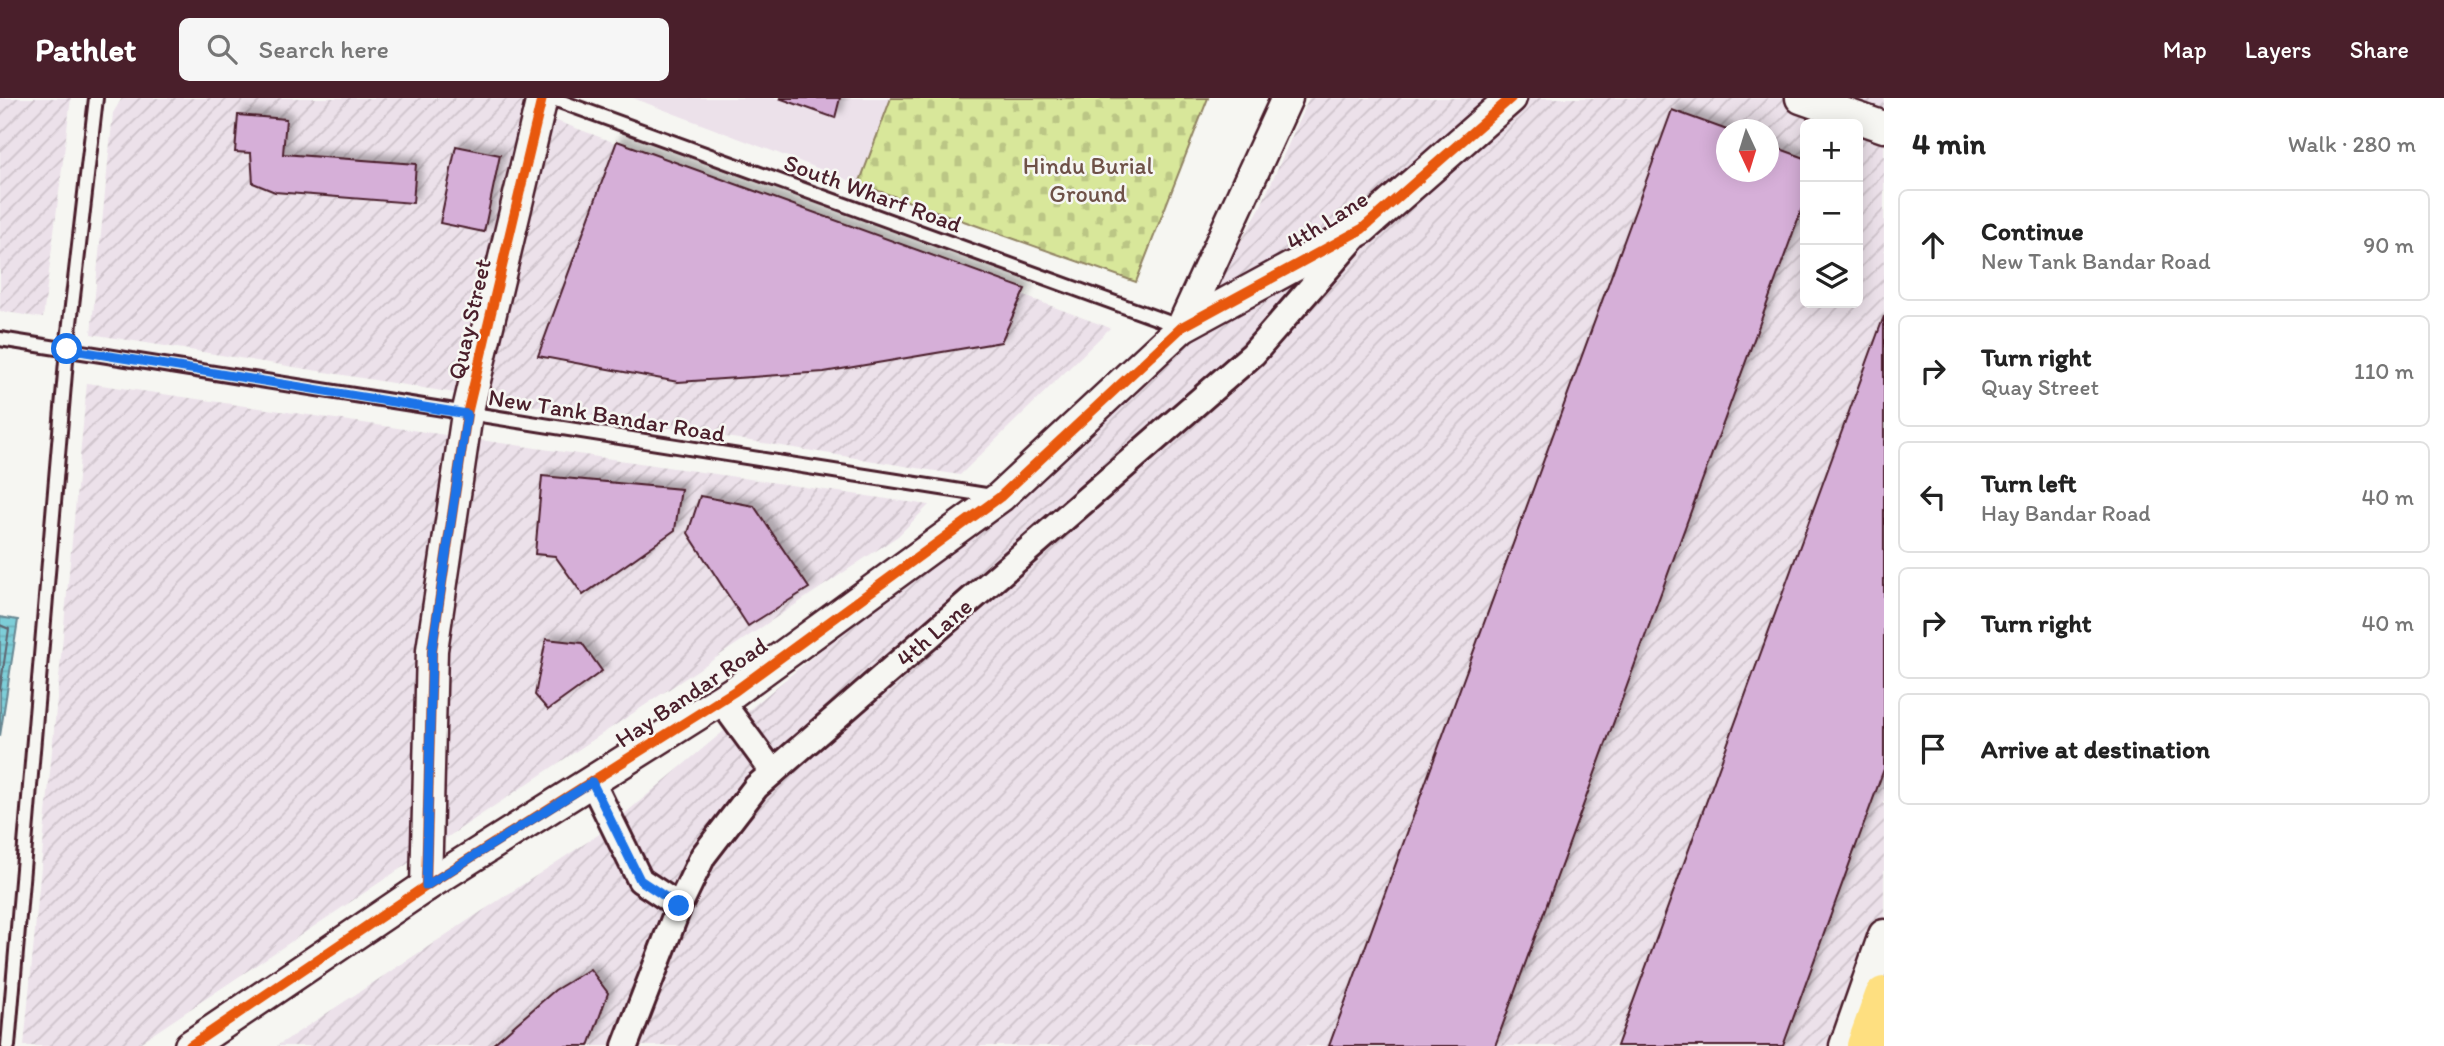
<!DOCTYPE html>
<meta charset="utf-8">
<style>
body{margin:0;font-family:Itim,sans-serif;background:#f6f6f6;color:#222}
.controls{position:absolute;right:21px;top:21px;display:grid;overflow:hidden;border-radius:10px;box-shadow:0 4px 18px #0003}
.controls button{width:63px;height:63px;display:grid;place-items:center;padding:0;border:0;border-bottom:2px solid #e0e0e0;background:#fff;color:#222;font:35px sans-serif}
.compass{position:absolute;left:1716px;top:21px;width:63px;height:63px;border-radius:50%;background:#fff;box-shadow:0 4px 18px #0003;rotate:176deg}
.stop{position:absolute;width:21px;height:21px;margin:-16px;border:5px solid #1a73e8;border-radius:50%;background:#fff}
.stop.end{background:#1a73e8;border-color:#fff;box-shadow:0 2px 7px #0008}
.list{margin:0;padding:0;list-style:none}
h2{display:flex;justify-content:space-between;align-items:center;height:91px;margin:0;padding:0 28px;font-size:30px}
h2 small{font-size:23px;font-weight:400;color:#767676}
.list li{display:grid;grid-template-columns:46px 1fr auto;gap:21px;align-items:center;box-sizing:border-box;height:112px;margin:0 14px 14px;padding:0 14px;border:2px solid #e0e0e0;border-radius:10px}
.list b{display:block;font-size:26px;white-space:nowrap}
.list p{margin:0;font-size:23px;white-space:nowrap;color:#767676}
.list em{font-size:23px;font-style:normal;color:#767676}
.icon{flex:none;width:38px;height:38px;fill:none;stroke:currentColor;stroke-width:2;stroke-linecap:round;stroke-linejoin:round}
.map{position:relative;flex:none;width:1884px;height:948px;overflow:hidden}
header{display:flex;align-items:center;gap:42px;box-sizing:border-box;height:98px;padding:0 35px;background:#4a1f2b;color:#fff}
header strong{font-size:33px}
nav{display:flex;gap:38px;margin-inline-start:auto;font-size:24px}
.search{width:490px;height:63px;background:#f6f6f6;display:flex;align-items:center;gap:18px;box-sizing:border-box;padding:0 24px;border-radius:10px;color:#767676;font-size:26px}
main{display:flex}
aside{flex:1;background:#fff}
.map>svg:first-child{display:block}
.built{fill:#ece1ea}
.industrial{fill:url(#industrial-furrows);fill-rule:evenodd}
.cemetery{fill:url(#cemetery-stones);stroke:#918362;stroke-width:2}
.water{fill:url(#water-rules);stroke:#698893;stroke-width:2}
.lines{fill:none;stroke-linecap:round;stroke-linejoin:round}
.shore{stroke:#5e6570;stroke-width:2}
.building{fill:#d6afd8;stroke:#4a1f2b;stroke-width:2;filter:url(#shadow)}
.service-casing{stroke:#4a1f2b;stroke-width:18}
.minor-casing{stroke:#4a1f2b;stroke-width:30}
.tertiary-casing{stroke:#4a1f2b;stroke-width:35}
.motorway-casing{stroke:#4a1f2b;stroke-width:44}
.service{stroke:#f6f6f2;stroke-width:12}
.minor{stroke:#f6f6f2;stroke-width:24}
.tertiary{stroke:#f6f6f2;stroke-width:30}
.motorway{stroke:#fedf80;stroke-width:38}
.cycleway-casing{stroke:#f6f6f2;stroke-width:15}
.cycleway{stroke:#e8590c;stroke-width:10}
.route{stroke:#1a73e8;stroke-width:9}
.labels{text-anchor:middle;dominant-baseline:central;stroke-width:5;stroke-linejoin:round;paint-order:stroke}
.park-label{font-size:24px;fill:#6e5147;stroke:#f6f6f2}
.street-label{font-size:24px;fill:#4a1f2b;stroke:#f6f6f2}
</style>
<header>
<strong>Pathlet</strong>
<div class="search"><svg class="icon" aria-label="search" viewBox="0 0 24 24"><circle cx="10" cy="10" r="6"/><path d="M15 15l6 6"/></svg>Search here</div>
<nav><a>Map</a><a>Layers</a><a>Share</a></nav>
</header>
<main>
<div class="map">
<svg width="1884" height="948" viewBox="0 0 1884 948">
<defs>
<pattern id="industrial-furrows" width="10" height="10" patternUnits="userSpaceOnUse" patternTransform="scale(1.75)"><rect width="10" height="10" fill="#ece1ea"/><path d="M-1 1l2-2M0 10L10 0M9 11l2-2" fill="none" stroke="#ccc1c9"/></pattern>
<pattern id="cemetery-stones" width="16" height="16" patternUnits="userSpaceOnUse" patternTransform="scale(1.75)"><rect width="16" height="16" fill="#d8e79a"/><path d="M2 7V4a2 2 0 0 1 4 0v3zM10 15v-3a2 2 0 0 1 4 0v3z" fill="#bbc685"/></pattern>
<pattern id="water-rules" width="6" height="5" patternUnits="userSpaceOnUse" patternTransform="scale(1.75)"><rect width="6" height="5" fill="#7dced8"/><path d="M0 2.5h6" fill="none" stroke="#6eb0ba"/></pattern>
<filter id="shadow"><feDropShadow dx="6" dy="-6" stdDeviation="3.5" flood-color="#0004"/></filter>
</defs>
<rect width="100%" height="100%" fill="#f6f6f2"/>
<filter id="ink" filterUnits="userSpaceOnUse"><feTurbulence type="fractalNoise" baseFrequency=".0143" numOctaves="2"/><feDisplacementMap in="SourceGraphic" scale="14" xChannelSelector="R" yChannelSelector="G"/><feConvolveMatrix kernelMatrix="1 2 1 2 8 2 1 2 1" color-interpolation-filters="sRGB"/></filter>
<g filter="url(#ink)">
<path class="built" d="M633,0h258l-32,86z"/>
<g class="industrial">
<path d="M0,0h71l-28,220 -43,-7z"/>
<path d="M122,0h401l-1,10 588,220 -150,147 -869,-141 22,-221z"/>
<path d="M1309,0h575v840l-40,108h-1567l327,-215 573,-478 83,-145zM1805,26h53v179h-53zM1727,32h42v42h-42z"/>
<path d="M87,285l842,122 -31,31 -763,510h-111z"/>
</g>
<path class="cemetery" d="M891,0h317l-72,184 -277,-98z"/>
<path class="water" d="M0,519l18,3 -18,116z"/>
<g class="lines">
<path class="shore" d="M0,527l9,4 -9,61"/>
</g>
<g class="building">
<path d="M779,0h61l-5,20z"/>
<path d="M1672,12l55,20v42h42v-27l36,13v42l-310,846h-166z"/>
<path d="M238,17l48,4 -3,35 133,10 -3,39 -138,-11 -22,-9 -2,-30 -16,-1z"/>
<path d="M617,43l408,148 -24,53 -177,30 -146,10 -140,-26z"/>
<path d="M456,48l44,9 -16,77 -44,-9z"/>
<path d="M1884,218v453l-101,277h-166z"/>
<path d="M542,378l139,13 -6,41 -92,65 -28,-39 -20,-2z"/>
<path d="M700,398l54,10 55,82 -61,38 -60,-93z"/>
<path d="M546,541l36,4 20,28 -54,39 -13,-15z"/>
<path d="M590,871l18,24 -19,53h-98l64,-56z"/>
</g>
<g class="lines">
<g class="service-casing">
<g id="service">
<path d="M551,0l630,229"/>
<path d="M0,241l992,157"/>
<path d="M8,948l59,-697 29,-251"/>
</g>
</g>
<g class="minor-casing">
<g id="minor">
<path d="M721,603l52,71"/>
<path d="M592,684l48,98 39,26"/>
<path d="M625,948l54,-140 24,-50 53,-69 497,-433 101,-116"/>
</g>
</g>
<g class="tertiary-casing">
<g id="tertiary">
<path d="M1801,0l83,29"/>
<path d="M1182,229l105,-229"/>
<path d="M426,788l6,-236 35,-236 75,-316"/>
<path d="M190,948l236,-160 309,-195 265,-194 182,-170 180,-98 149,-131"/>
<path d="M1845,948l39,-111"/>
</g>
</g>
<g class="motorway-casing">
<path id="motorway" d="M1866,948l18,-50"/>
</g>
<use href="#service" class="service"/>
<use href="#minor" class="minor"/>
<use href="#tertiary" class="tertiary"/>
<use href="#motorway" class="motorway"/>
<g class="cycleway-casing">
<g id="cycleway">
<path d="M426,788l6,-236 35,-236 75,-316"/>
<path d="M190,948l236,-160 309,-195 265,-194 182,-170 180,-98 149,-131"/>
</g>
</g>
<use href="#cycleway" class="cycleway"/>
</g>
</g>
<g class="lines" filter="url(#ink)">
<path class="route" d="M67,251l400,65 -35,236 -6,236 166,-104 48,98 39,26"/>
</g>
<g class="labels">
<g class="park-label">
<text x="1088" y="67">Hindu Burial<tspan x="1088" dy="28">Ground</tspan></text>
</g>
<g class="street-label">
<text transform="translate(873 95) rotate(20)">South Wharf Road</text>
<text transform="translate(1327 122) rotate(-32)">4th Lane</text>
<text transform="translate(469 221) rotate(-77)">Quay Street</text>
<text transform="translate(607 317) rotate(9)">New Tank Bandar Road</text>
<text transform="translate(934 534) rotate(-41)">4th Lane</text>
<text transform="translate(691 594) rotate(-34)">Hay Bandar Road</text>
</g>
</g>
</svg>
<div class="controls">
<button>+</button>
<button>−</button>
<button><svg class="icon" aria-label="layers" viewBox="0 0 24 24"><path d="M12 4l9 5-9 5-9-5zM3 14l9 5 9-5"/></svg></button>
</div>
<svg class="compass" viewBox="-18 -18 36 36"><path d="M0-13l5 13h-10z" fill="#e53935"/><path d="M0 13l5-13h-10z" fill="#767676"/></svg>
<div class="stop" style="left:67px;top:251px"></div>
<div class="stop end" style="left:679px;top:808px"></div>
</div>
<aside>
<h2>4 min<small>Walk · 280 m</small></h2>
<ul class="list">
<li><svg class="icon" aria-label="ahead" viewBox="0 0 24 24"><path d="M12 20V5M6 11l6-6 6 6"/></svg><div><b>Continue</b><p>New Tank Bandar Road</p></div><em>90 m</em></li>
<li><svg class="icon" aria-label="right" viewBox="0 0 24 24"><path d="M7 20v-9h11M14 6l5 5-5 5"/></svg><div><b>Turn right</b><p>Quay Street</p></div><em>110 m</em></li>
<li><svg class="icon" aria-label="left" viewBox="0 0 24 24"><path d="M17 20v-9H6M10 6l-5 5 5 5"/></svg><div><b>Turn left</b><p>Hay Bandar Road</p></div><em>40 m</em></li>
<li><svg class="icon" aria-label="right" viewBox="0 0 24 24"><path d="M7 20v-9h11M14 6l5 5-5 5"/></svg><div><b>Turn right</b></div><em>40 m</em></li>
<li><svg class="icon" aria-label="arrive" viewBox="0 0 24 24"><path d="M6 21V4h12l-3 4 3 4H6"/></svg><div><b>Arrive at destination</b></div></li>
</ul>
</aside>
</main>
